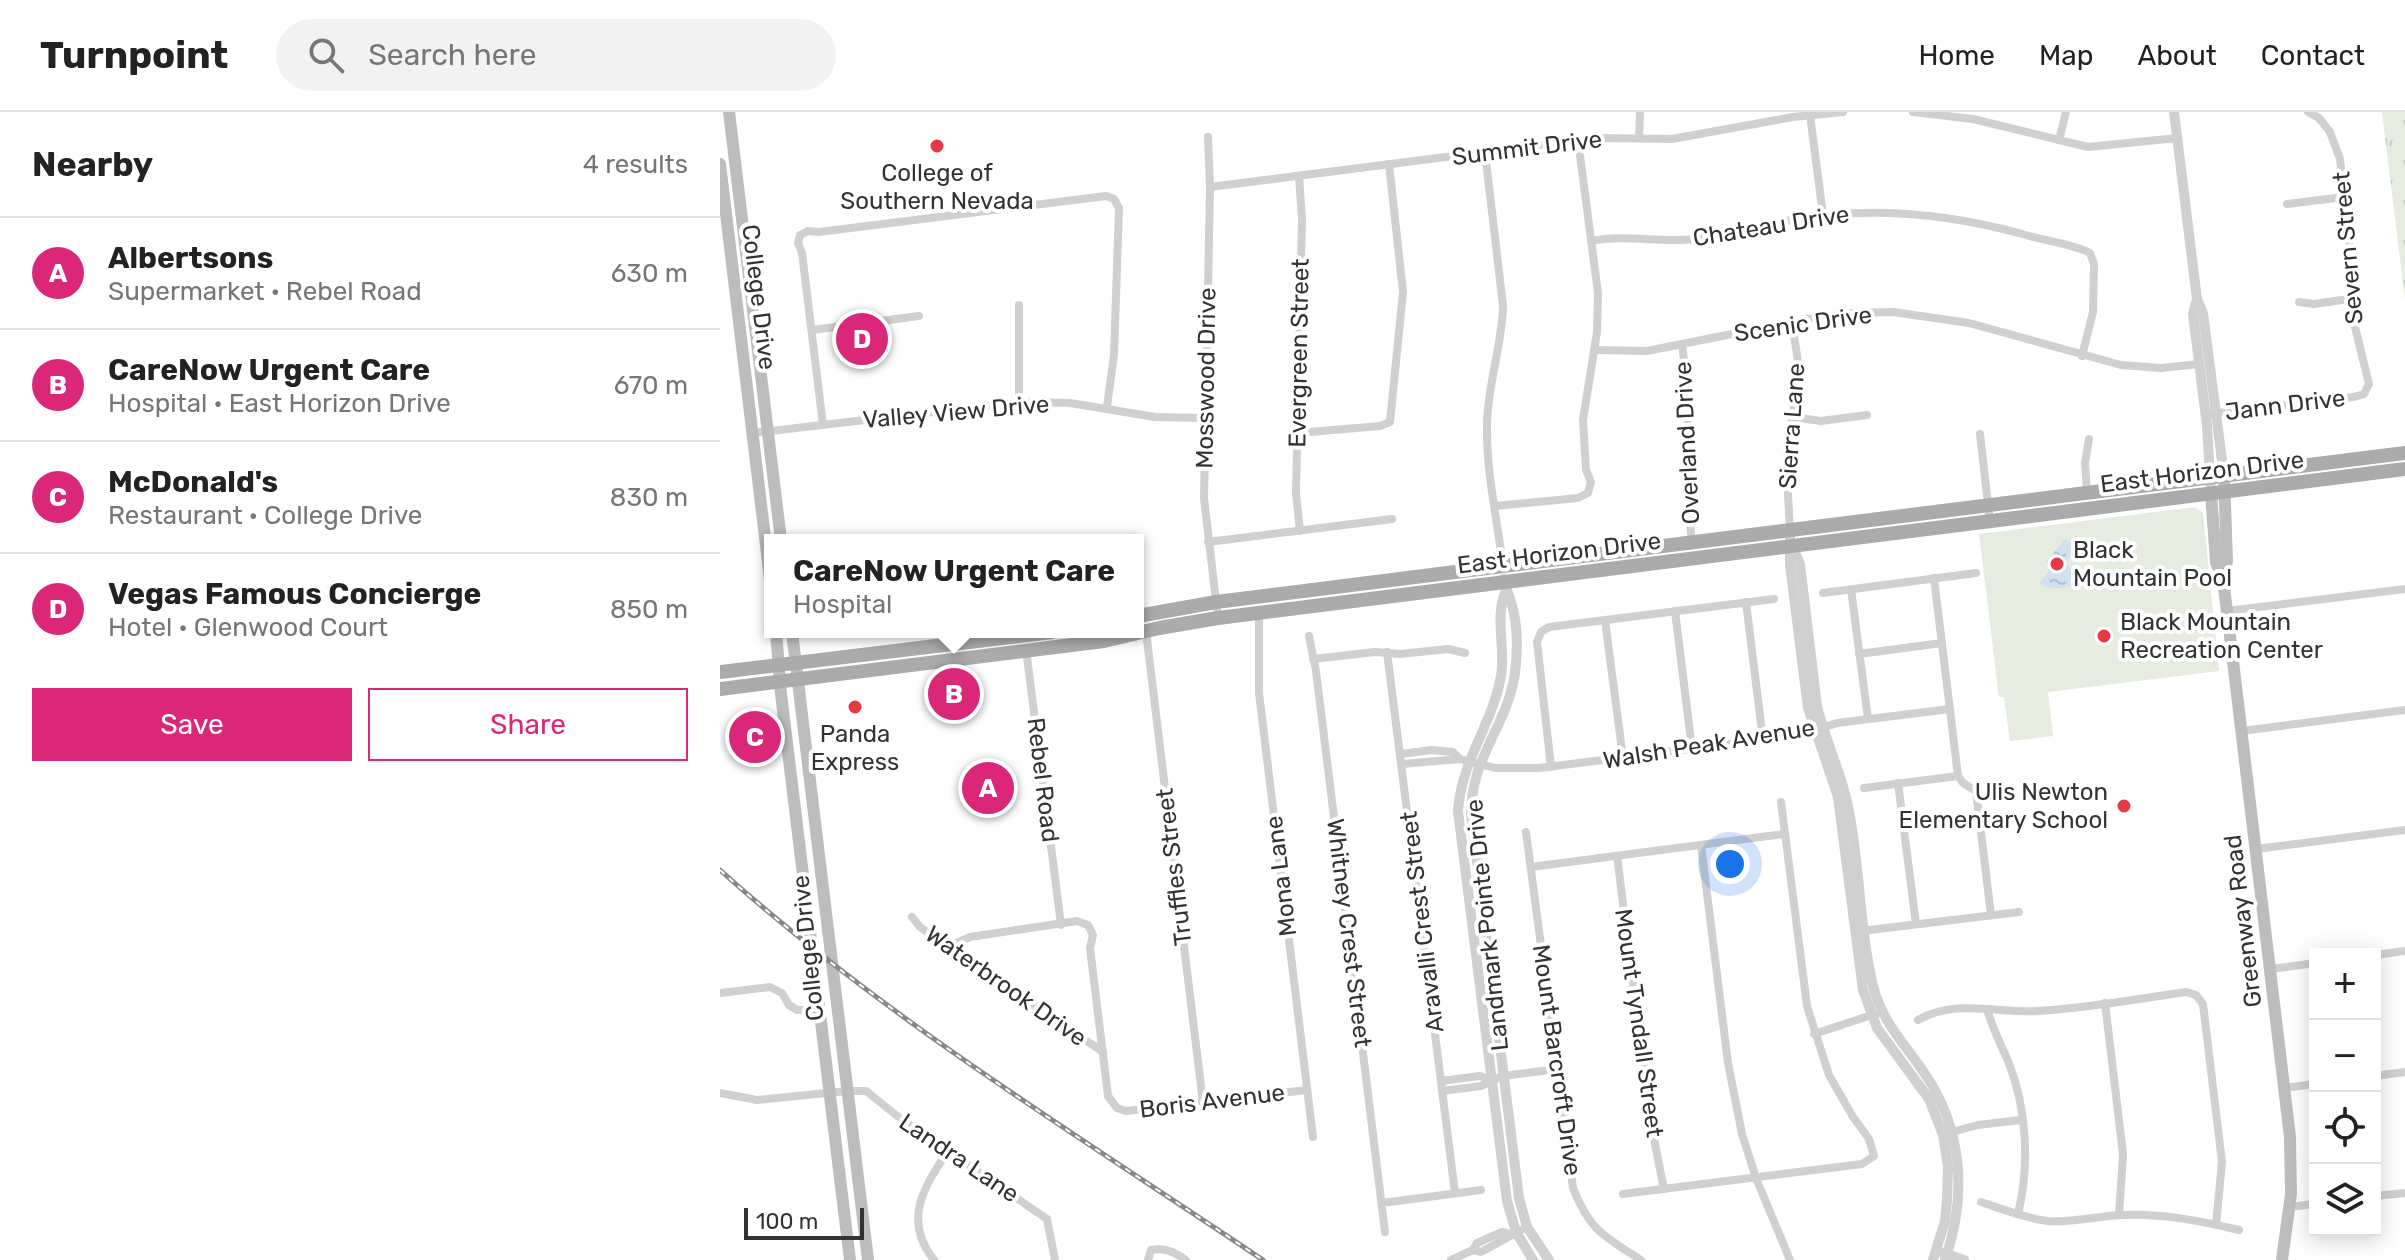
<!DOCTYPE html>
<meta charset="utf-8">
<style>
body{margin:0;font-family:Rubik,sans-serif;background:#f2f2f2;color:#222}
.controls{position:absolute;right:24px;bottom:24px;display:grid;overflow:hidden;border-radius:0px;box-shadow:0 4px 20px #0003}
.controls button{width:72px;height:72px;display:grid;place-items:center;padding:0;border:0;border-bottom:2px solid #e0e0e0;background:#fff;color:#222;font:40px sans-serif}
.scale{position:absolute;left:24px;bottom:20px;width:120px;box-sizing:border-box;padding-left:8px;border:4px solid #333;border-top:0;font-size:22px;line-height:28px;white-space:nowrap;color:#333;-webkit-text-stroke:6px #fff;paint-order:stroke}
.you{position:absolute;left:1010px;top:752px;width:28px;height:28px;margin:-20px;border:6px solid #fff;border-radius:50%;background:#1a73e8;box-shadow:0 0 0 12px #1a73e833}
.badge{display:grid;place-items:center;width:52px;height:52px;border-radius:50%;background:#db2777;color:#fff;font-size:26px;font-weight:700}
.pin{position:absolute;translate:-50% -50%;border:4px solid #fff;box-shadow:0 2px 8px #0006}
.popup{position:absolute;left:44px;top:422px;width:380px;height:104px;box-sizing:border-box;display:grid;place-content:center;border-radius:0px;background:#fff;filter:drop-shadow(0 2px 6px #0005);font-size:26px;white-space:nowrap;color:#767676}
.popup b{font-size:30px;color:#222}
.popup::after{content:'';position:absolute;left:50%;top:100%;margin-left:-16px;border:16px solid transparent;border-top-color:#fff}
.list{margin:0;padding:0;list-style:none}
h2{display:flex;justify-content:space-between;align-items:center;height:104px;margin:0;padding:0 32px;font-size:34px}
h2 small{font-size:26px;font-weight:400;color:#767676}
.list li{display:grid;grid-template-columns:52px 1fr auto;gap:24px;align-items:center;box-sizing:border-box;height:112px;padding:0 32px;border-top:2px solid #e0e0e0}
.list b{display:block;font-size:30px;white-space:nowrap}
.list p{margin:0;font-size:26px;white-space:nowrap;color:#767676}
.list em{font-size:26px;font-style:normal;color:#767676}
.actions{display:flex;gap:16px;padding:24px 32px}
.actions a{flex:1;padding:18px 0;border:2px solid #db2777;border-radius:0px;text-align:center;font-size:28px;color:#db2777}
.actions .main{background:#db2777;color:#fff}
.icon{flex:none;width:44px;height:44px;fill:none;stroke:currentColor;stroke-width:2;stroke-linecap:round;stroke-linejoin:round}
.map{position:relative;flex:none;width:1685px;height:1148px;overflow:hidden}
header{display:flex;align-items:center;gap:48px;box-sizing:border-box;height:112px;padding:0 40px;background:#fff;border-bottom:2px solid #e0e0e0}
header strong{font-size:38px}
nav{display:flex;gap:44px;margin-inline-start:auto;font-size:28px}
.search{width:560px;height:72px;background:#f2f2f2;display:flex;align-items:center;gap:20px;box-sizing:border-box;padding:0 28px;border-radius:44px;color:#767676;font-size:30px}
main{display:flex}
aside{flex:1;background:#fff}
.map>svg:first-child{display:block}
.grass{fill:url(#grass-tufts)}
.garden{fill:#e6ecdf}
.water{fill:url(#water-ripples)}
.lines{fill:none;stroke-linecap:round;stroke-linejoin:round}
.minor{stroke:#d0d0d0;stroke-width:8}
.tertiary{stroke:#d0d0d0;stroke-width:10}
.secondary{stroke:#bdbdbd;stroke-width:12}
.primary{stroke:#ababab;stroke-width:14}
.rail-casing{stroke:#888;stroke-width:5}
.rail{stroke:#fff;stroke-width:2;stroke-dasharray:6;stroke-linecap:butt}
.poi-dot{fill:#e63946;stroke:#fff;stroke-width:3}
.labels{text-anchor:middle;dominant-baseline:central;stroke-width:8;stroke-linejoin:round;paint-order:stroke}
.street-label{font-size:24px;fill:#333;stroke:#fff}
.poi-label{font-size:24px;fill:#333;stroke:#fff}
</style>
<header>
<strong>Turnpoint</strong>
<div class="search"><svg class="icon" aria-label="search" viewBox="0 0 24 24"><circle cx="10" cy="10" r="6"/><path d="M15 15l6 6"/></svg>Search here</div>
<nav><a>Home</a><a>Map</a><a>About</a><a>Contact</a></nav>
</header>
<main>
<aside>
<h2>Nearby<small>4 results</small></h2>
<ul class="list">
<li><span class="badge">A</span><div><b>Albertsons</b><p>Supermarket · Rebel Road</p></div><em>630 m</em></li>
<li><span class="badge">B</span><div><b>CareNow Urgent Care</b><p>Hospital · East Horizon Drive</p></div><em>670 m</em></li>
<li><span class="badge">C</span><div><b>McDonald's</b><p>Restaurant · College Drive</p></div><em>830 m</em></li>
<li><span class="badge">D</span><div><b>Vegas Famous Concierge</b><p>Hotel · Glenwood Court</p></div><em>850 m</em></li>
</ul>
<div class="actions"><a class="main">Save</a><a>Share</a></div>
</aside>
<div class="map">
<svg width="1685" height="1148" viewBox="0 0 1685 1148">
<defs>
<pattern id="grass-tufts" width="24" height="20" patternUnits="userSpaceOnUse" patternTransform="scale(2)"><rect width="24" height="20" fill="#e6ecdf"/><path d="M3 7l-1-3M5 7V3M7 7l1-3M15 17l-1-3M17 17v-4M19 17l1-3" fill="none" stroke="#c6cbc0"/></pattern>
<pattern id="water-ripples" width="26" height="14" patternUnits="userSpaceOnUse" patternTransform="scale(2)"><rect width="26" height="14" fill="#cfe2ee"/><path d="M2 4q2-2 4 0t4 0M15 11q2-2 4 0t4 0" fill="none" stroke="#b2c2cd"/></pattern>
</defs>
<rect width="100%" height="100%" fill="#fff"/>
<path class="grass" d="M1662,0h23v187z"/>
<path class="garden" d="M1475,395l8,6 16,158 -171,21 5,44 -43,5 -6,-44h-5l-20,-163z"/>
<path class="water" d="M1345,427l12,8 -11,14 1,4 15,12c-12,13 -27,15 -43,6l13,-15 -6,-6z"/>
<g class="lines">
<g class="minor">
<path d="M1193,0l60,7 115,28 89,-9"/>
<path d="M1090,3l13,100"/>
<path d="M488,25l2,50 -6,311 14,120"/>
<path d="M919,26l1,-26"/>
<path d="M1339,28l7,-28"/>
<path d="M765,40l18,154c-1,40 -15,77 -16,117 -1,48 10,96 16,143"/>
<path d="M579,64l3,43 -6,275 4,37"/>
<path d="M490,75l385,-49 77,1 121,-22 50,-5"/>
<path d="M1567,92l57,-7"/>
<path d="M871,129c35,-7 69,2 104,-2 34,-5 68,-14 102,-20 78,-13 154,-5 229,16 20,6 47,9 64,18l4,11 -1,48 -11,44"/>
<path d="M1579,190l15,2 42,-6"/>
<path d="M92,218l107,-14"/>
<path d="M962,232l7,57 -4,71 7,70"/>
<path d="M874,238l53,1 160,-32 44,-6 42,-1 76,11 152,42 40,3 38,-4"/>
<path d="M299,290v-97"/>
<path d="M1490,302l144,-17 10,-3 5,-10 -14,-57v-41l-15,-127 -10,-27 -11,-14 -11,-6"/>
<path d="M1072,305l29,4 46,-6"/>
<path d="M103,313l-21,-172 -4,-10 2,-8 8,-4 11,1 287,-36 8,3 5,9 -5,147 -7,52"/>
<path d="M33,321l266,-31 51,1 85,14 50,1"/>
<path d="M578,321l82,-7 10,-4 13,-130 -14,-128"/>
<path d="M1260,322l10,88"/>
<path d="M1367,380l-2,-29 4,-24"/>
<path d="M775,394l83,-8 10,-5 3,-11 -5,-12 -3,-50 14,-88 1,-39 -20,-153"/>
<path d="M1070,418l-4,-72 10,-63 2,-33 -6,-40"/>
<path d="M488,430l184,-23"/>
<path d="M1214,466l24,198 5,7 13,8 15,124"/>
<path d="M1131,477l17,130"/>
<path d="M1103,481l153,-20"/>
<path d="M1026,490l17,138"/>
<path d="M955,499l17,138"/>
<path d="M1507,499l178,-22"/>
<path d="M539,501v80l54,444"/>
<path d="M885,508l18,138"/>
<path d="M426,519l57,472"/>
<path d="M589,524l7,35 69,561"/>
<path d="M306,537l35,276"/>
<path d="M667,540l68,541"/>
<path d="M1139,542l83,-11"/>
<path d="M593,547l62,-7 25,2 48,-5 17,4"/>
<path d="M1522,619l163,-21"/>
<path d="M681,642l31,-4 21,2 7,7"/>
<path d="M682,652l58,-5 35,9h44l262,-33 36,-12 113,-14"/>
<path d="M831,655l-14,-125 4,-10 8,-5 225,-28"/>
<path d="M1178,671l18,141"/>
<path d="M1144,676l94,-12"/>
<path d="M806,720l47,356c17,43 31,48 68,72"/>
<path d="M981,733l27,218 14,71 14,44 34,82"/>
<path d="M1536,737l149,-19"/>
<path d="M897,744l34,268 13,65"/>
<path d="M811,755l253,-33"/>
<path d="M192,805l8,10 28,20 155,105"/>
<path d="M1141,819l158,-19"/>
<path d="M228,835l22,-10 107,-16 11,4 5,10 -3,13 18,148 9,12 9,3 181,-21"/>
<path d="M1655,843l30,-4"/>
<path d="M1551,857l44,-6"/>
<path d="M0,881l50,-6 12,6 7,12 8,5h24"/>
<path d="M1385,891l18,151 -4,61"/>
<path d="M1267,897c5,18 13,34 21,52 19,47 22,104 10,153"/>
<path d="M1198,908c38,-22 80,-6 121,-9 49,-3 98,-12 147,-19l10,3 7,9 19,158 -6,63"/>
<path d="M1094,922l67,-22"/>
<path d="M1655,964l30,-4"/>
<path d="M721,969l39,-5 11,4"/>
<path d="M1564,976l31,-4"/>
<path d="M722,979l39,-5 22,-10 55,-7"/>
<path d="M0,981l37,7 90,-9h19l35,28 146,100 8,41"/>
<path d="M1228,1021l30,-8 43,-5"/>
<path d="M903,1082l239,-30 12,-8 -5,-17 -16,-22 -24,-42 -22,-69 -26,-204"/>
<path d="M1655,1084l30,-3"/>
<path d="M1261,1090c21,7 44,16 66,19 26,2 49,-5 75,-6 40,-2 79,6 117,15"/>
<path d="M662,1091l99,-13"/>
<path d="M1569,1095l26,-3"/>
<path d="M753,1138l8,2 46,-25"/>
<path d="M214,1148c-32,-40 -10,-73 14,-109"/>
<path d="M428,1148l3,-10c14,-3 23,2 35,10"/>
<path d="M731,1148l22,-10 4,-7 25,-11 9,2"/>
</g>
<g class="tertiary">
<path d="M1454,0l23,187 6,14 21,163"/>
<path d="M1477,187l-4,15 14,112 4,67"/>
<path d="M1070,418v35l18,143 30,89 25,193 14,38 52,71 14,36 5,32 -1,33 -2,21 -12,39"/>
<path d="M1073,436l7,16 17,142c9,38 27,72 33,111 10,55 10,114 23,169 9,36 32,58 52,88 38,56 42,123 20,186"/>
<path d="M784,467c1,9 5,15 7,23 8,24 7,58 2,82 -11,48 -42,76 -42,130l48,384 8,29 22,33"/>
<path d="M786,479c-12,25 0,57 -5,85 -9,50 -39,82 -43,135l49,390 9,31 17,28"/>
<path d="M1223,1141l21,7"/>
</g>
<g class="secondary">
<path d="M9,0l52,428"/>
<path d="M0,52l50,415"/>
<path d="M1491,381l5,69 7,18 4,31 63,526 1,57 -9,66"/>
<path d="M1503,468l4,-19 -3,-85"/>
<path d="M56,520l5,62 69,566"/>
<path d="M72,520l76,628"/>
</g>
<g class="primary">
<path d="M418,504l78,-14 1189,-149"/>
<path d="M0,560l332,-40"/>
<path d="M0,577l384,-48 55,-13 59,-10 1187,-149"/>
</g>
<g class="rail-casing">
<path id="rail" d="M0,758c166,149 359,266 543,390"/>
</g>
<use href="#rail" class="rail"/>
</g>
<g class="poi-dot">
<circle cx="217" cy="34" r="8"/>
<circle cx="1337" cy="452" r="8"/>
<circle cx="1384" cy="524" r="8"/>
<circle cx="135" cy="595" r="8"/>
<circle cx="1404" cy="694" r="8"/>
</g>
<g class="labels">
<g class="street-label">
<text transform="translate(807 36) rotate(-7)">Summit Drive</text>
<text transform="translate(1051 114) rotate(-9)">Chateau Drive</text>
<text transform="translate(1628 136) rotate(-95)">Severn Street</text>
<text transform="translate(39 185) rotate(83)">College Drive</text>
<text transform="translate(1083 212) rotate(-8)">Scenic Drive</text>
<text transform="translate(579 241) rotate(-89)">Evergreen Street</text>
<text transform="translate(486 266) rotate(-89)">Mosswood Drive</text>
<text transform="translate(1565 293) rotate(-7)">Jann Drive</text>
<text transform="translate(236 300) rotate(-5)">Valley View Drive</text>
<text transform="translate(1072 314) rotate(-86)">Sierra Lane</text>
<text transform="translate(967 331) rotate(-93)">Overland Drive</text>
<text transform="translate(1482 360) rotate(-7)">East Horizon Drive</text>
<text transform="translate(839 441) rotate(-7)">East Horizon Drive</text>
<text transform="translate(989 632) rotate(-9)">Walsh Peak Avenue</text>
<text transform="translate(323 668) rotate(83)">Rebel Road</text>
<text transform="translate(454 755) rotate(-97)">Truffles Street</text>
<text transform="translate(561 764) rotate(-97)">Mona Lane</text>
<text transform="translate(1523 809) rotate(-97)">Greenway Road</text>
<text transform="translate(702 810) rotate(-97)">Aravalli Crest Street</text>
<text transform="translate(767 813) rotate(-96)">Landmark Pointe Drive</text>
<text transform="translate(629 821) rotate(83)">Whitney Crest Street</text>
<text transform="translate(88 836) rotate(-96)">College Drive</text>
<text transform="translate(286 874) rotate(35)">Waterbrook Drive</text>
<text transform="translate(919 911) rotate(82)">Mount Tyndall Street</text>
<text transform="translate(837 948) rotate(82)">Mount Barcroft Drive</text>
<text transform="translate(492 989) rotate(-7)">Boris Avenue</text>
<text transform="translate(239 1046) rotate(34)">Landra Lane</text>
</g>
<g class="poi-label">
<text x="217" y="61">College of<tspan x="217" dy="28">Southern Nevada</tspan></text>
<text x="1353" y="438" text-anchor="start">Black<tspan x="1353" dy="28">Mountain Pool</tspan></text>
<text x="1400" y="510" text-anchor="start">Black Mountain<tspan x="1400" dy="28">Recreation Center</tspan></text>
<text x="135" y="622">Panda<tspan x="135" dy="28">Express</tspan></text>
<text x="1388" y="680" text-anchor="end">Ulis Newton<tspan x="1388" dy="28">Elementary School</tspan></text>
</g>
</g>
</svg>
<div class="controls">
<button>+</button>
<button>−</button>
<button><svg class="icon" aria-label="locate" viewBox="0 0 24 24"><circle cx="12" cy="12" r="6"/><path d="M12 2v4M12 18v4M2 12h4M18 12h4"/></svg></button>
<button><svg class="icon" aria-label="layers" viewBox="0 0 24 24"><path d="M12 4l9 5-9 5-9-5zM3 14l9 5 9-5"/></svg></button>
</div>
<div class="scale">100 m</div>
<div class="you"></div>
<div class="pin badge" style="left:268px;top:676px">A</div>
<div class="pin badge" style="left:234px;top:582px">B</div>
<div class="popup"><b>CareNow Urgent Care</b>Hospital</div>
<div class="pin badge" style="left:35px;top:625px">C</div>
<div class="pin badge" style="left:142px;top:227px">D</div>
</div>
</main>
